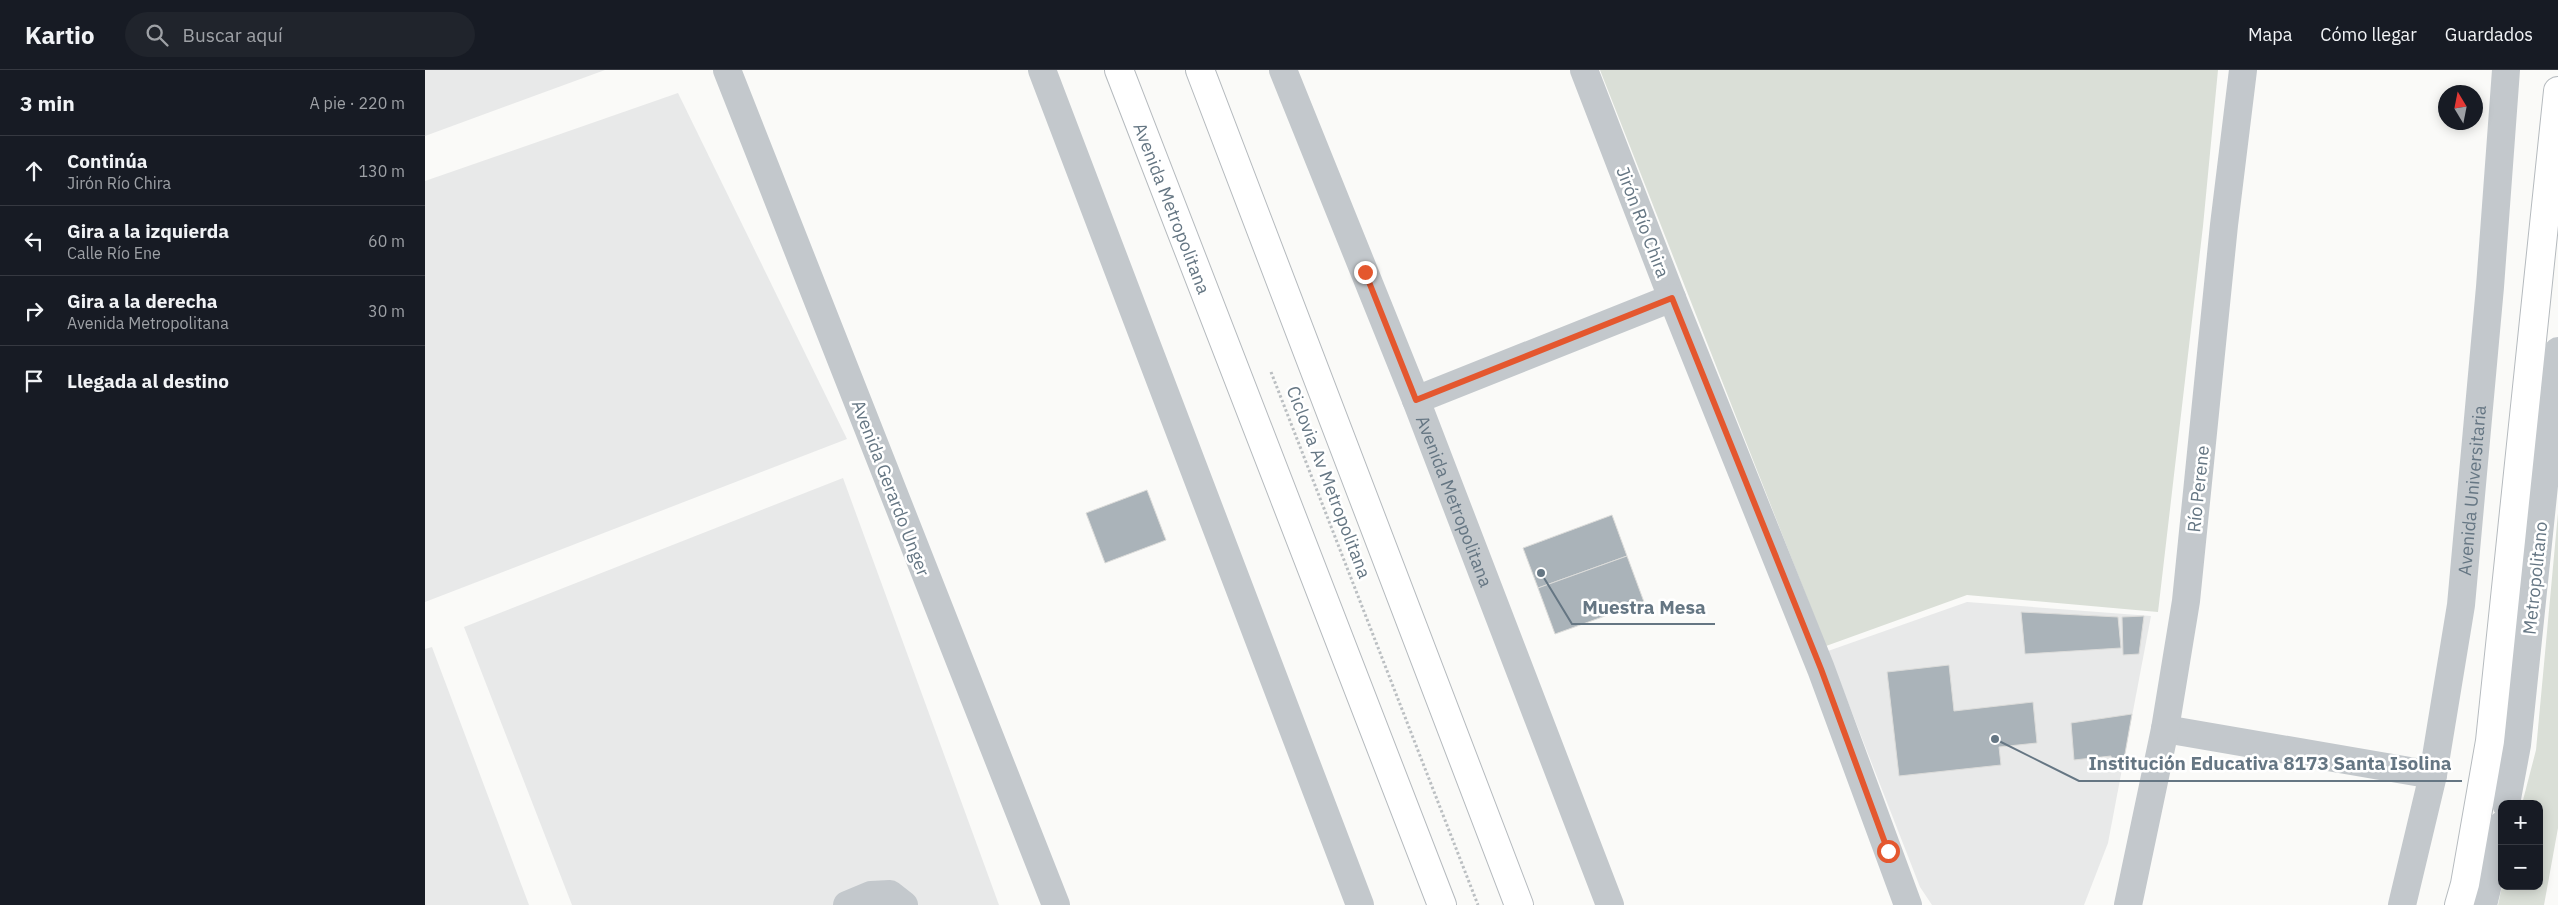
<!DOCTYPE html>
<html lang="es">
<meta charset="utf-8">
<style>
body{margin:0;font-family:"IBM Plex Sans",sans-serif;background:#20242c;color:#f1f3f6}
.controls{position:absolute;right:15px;bottom:15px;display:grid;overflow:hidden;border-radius:10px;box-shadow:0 2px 12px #0003}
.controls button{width:45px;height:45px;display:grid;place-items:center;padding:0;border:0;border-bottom:1px solid #363941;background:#171b24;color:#f1f3f6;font:25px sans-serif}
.compass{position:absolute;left:2013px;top:15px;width:45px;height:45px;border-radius:50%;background:#171b24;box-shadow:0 2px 12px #0003;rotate:350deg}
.stop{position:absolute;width:15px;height:15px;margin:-11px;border:4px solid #e4572e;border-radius:50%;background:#fff}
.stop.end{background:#e4572e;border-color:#fff;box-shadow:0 1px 5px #0008}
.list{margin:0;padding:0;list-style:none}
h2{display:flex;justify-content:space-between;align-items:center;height:65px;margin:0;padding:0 20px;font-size:21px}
h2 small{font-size:16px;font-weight:400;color:#9ea1a6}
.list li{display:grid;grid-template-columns:32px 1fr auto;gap:15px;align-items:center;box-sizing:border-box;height:70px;padding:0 20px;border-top:1px solid #363941}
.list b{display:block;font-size:19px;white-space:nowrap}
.list p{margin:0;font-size:16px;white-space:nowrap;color:#9ea1a6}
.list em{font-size:16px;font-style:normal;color:#9ea1a6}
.icon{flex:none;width:28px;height:28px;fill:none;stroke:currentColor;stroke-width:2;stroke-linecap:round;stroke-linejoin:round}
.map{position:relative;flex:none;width:2133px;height:835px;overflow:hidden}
header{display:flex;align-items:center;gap:30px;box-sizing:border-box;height:70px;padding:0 25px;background:#171b24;border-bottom:1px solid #363941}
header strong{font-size:24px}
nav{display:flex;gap:28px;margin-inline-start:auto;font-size:18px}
.search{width:350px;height:45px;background:#20242c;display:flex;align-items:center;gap:12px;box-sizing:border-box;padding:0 18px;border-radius:28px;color:#9ea1a6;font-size:19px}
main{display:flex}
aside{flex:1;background:#171b24}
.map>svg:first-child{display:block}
.built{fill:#e8e9e9}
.green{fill:#dadfd7}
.building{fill:#aab3b9;stroke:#dcdcda}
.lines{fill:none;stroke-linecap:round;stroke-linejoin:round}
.major-casing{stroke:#b5babe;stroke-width:30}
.path{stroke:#bbbfc2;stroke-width:3;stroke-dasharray:2.5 2.5;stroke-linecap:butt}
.minor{stroke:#c3c8cc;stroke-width:28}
.major{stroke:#fff;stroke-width:28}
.route{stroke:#e4572e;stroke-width:6}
.labels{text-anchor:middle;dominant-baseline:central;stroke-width:5;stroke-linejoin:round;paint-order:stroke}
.street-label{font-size:18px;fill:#657683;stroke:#fff}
.leader{fill:none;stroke:#657683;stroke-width:2}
.callout-dot{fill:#657683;stroke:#fff;stroke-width:2}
.callout-label{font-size:19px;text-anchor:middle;font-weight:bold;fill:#657683;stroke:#fff;stroke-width:5;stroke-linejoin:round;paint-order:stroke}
</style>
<header>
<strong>Kartio</strong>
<div class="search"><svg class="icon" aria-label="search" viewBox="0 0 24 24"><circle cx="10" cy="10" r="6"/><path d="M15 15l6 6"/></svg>Buscar aquí</div>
<nav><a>Mapa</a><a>Cómo llegar</a><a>Guardados</a></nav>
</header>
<main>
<aside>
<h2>3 min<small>A pie · 220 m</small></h2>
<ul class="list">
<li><svg class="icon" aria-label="ahead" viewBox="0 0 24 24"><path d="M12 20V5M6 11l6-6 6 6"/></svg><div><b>Continúa</b><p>Jirón Río Chira</p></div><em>130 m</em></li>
<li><svg class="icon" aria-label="left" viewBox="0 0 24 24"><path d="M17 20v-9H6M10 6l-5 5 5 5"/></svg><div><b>Gira a la izquierda</b><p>Calle Río Ene</p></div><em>60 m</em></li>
<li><svg class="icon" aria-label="right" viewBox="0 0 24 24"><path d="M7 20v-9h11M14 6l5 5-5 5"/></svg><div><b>Gira a la derecha</b><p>Avenida Metropolitana</p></div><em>30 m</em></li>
<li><svg class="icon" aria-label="arrive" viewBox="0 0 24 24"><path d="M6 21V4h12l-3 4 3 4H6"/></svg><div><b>Llegada al destino</b></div></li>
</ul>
</aside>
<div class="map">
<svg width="2133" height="835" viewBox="0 0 2133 835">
<rect width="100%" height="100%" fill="#fafaf8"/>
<g class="built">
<path d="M0,0h180l-180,66z"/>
<path d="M253,23l169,346 -422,163v-421z"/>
<path d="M418,408l156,427h-427l-108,-278z"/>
<path d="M1542,532l184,14 -43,227 -24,62h-152l-12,-18 -92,-236z"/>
<path d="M7,577l97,258h-104v-256z"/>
</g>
<g class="green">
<path d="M1175,0h618l-15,156 -45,386 -191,-17 -141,51z"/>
<path d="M2133,443v315l-14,77h-46l4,-19h37v-82h-17l14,-54z"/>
</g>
<g class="building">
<path d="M722,420l19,50 -61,23 -19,-50z"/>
<path d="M1187,445l15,41 -89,32 -15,-40z"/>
<path d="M1202,486l17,46 -89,32 -17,-46z"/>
<path d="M1596,542l97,5 3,31 -96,6z"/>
<path d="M1719,546l-5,38 -16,1 -1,-38z"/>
<path d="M1524,595l5,46 79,-9 4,41 -38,4 2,18 -102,11 -12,-104z"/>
<path d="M1707,644l-9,51h-11l-1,-9 -37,4 -3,-37z"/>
</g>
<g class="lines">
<g class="major-casing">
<g id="major">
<path id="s3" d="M694,0l323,835"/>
<path d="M775,0l319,835"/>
<path d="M2034,835l6,-21 25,-143 68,-650"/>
</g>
</g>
<path class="path" d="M846,302l207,533"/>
<g class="minor">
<path d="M302,0l329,835"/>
<path d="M617,0l318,835"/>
<path id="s1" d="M858,0l133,330 194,505"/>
<path d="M1159,0l88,228 149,371 87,236"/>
<path d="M991,330l256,-102"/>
<path d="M1740,659l268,46"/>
<path d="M2081,734l11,-59 41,-394"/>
<path d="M422,835l24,-10 19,-1 14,11"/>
<path d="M1703,835l37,-176 21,-128 38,-376 19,-155"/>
<path id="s2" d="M1977,835l31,-130 28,-170 29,-318 16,-217"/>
<path d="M2058,835l19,-80"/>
</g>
<use href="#major" class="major"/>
</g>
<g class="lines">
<path class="route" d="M940,202l51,128 256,-102 149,371 67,182"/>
</g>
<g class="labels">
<g class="street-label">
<text stroke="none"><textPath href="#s3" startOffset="148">Avenida Metropolitana</textPath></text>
<text transform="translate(1218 152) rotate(69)">Jirón Río Chira</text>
<text transform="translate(904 412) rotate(69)">Ciclovia Av Metropolitana</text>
<text transform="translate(466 418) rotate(69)">Avenida Gerardo Unger</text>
<text transform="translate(1773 419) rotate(-84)">Río Perene</text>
<text stroke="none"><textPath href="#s2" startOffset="421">Avenida Universitaria</textPath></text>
<text stroke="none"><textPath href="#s1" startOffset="464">Avenida Metropolitana</textPath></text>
<text transform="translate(2110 508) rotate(-84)">Metropolitano</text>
</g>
</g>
<path class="leader" d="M1116 503L1147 554H1290M1570 669L1654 711H2037"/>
<g class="callout-dot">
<circle cx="1116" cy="503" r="5"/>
<circle cx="1570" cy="669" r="5"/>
</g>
<g class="callout-label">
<text x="1219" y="544">Muestra Mesa</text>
<text x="1845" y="700">Institución Educativa 8173 Santa Isolina</text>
</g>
</svg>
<div class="controls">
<button>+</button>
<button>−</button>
</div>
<svg class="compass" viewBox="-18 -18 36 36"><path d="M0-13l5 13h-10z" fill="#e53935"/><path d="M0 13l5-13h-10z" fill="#9ea1a6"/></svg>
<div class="stop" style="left:1463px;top:781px"></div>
<div class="stop end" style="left:940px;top:202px"></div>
</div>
</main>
